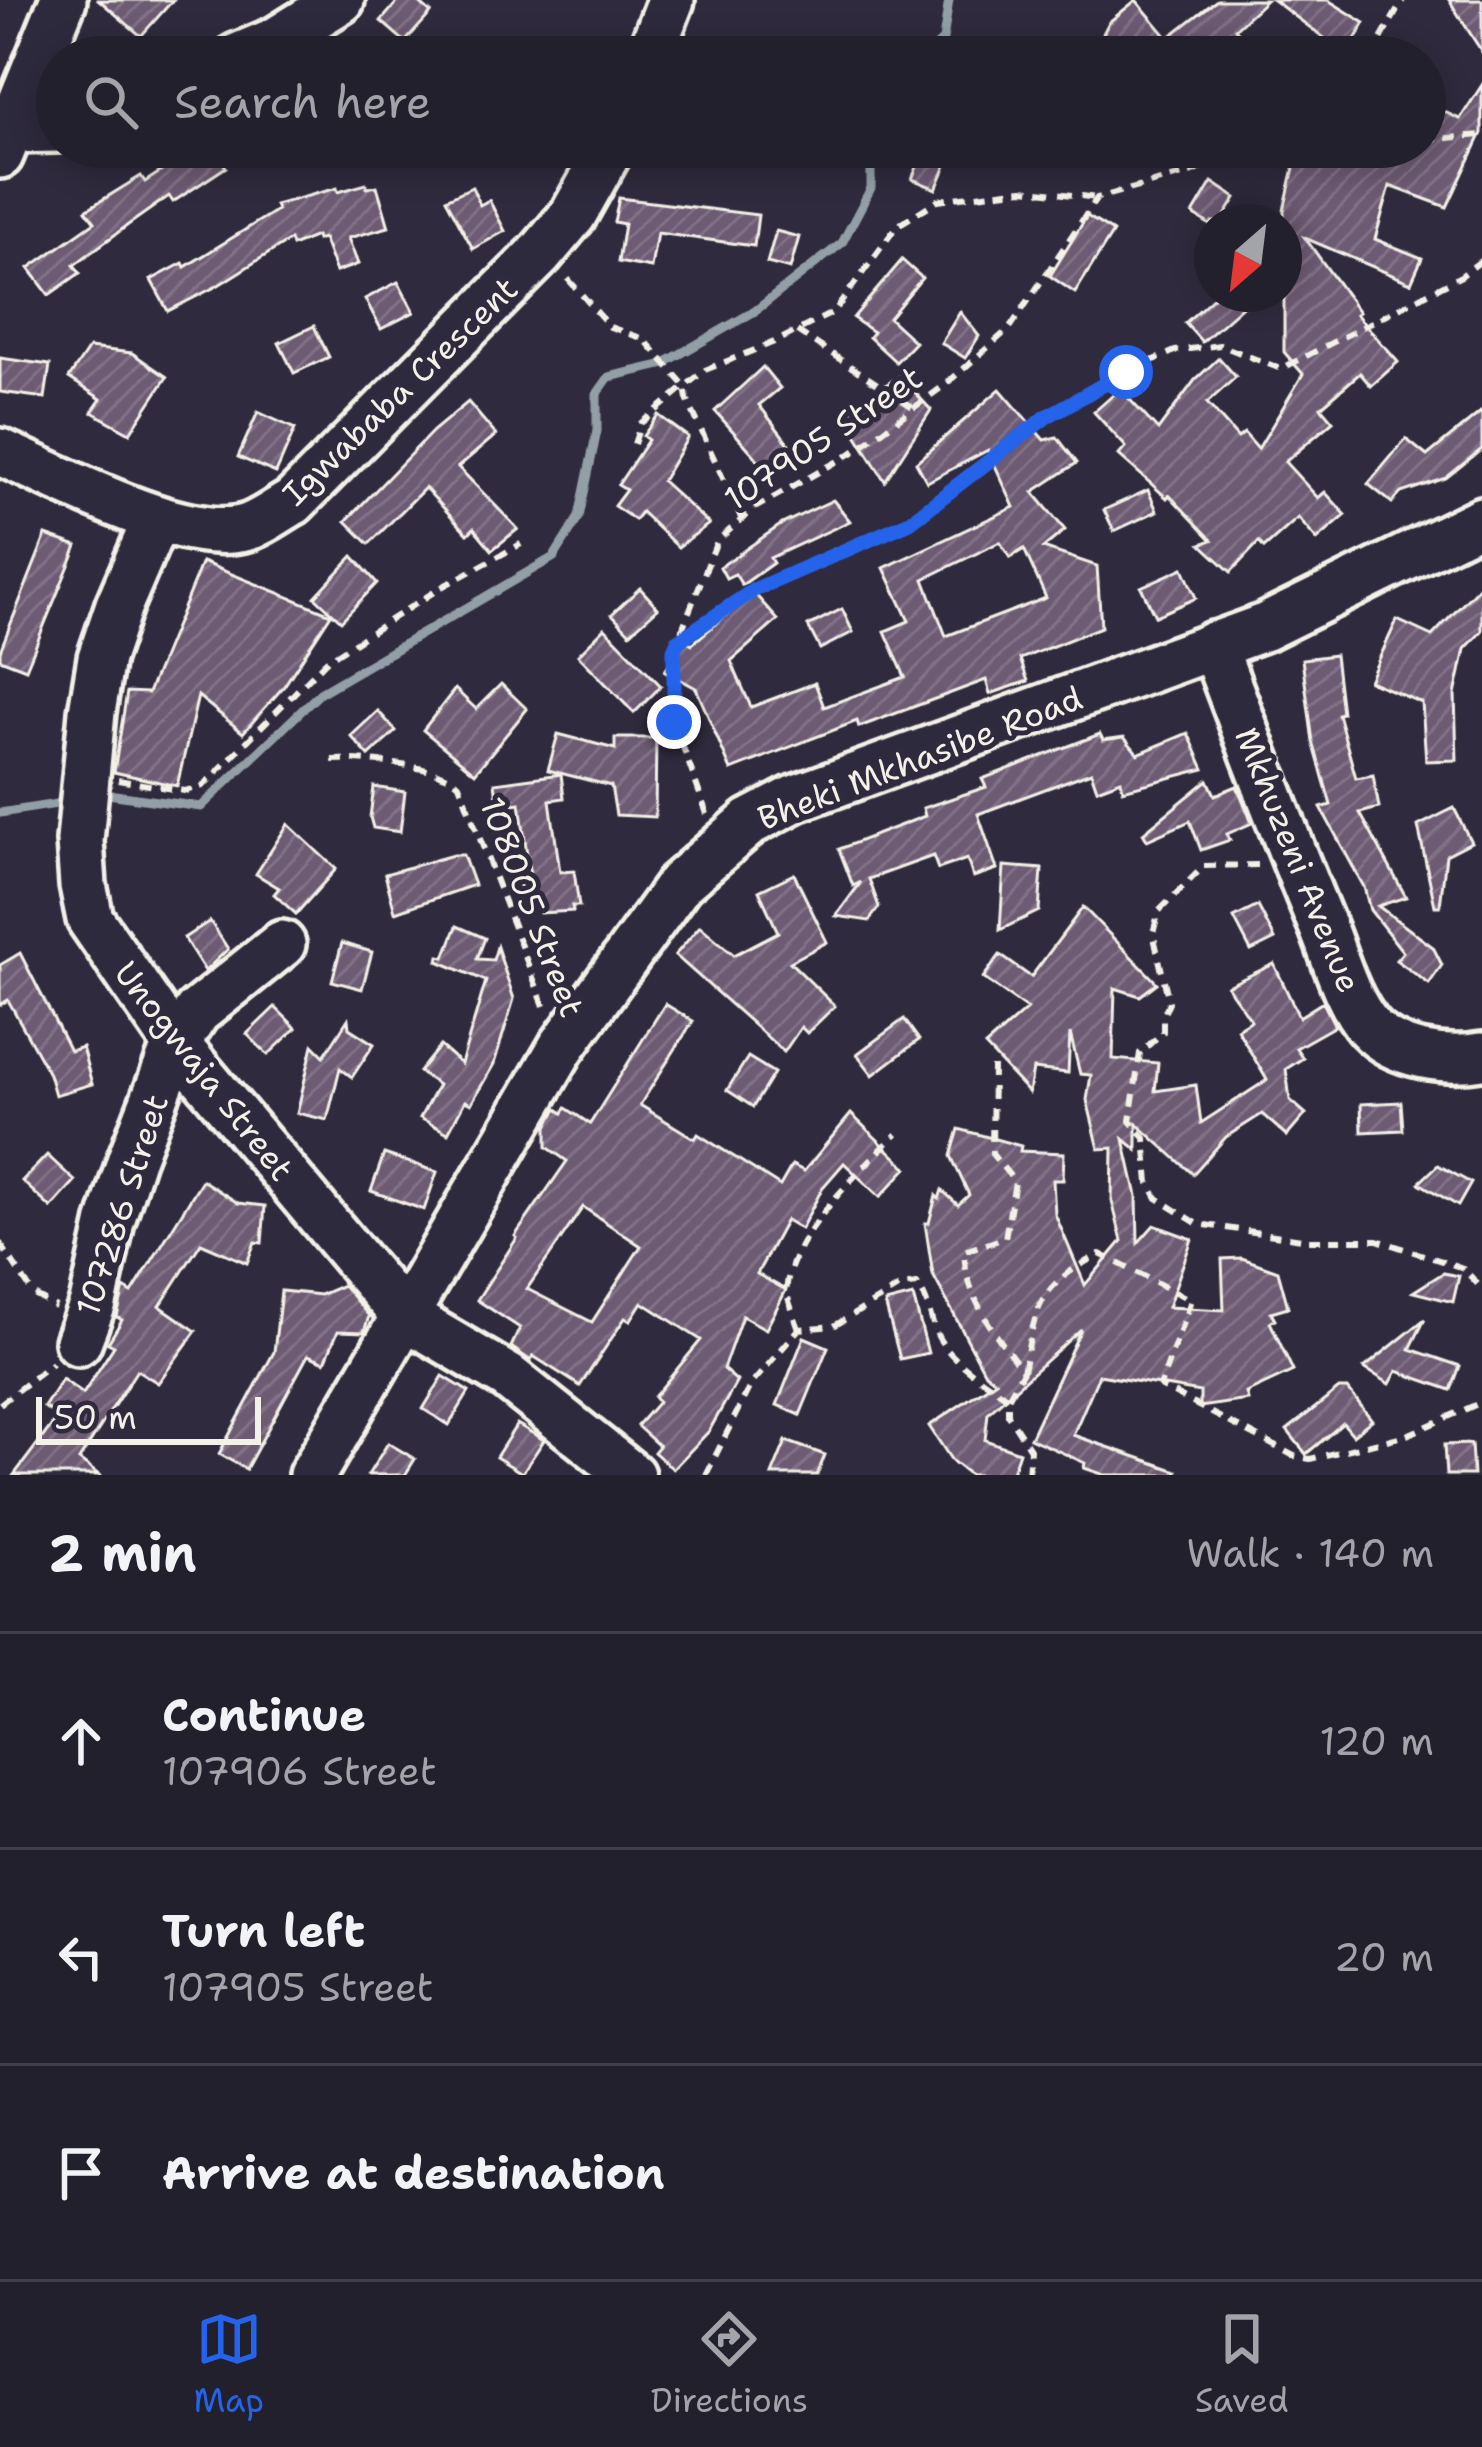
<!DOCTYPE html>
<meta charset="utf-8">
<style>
body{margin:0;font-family:"Shantell Sans",sans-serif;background:#2b2836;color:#f1f3f6}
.compass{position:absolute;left:1194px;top:204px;width:108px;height:108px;border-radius:50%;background:#23202e;box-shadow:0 6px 30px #0003;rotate:208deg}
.scale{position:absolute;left:36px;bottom:30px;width:225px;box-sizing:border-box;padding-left:12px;border:6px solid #f4f1e8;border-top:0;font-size:33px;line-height:42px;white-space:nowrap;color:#f4f1e8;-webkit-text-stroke:9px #2f2a3d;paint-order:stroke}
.stop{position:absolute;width:36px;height:36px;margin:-27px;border:9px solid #2563eb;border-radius:50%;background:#fff}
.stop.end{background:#2563eb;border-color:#fff;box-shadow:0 3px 12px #0008}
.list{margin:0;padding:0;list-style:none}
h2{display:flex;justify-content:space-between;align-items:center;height:156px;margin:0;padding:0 48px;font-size:51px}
h2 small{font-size:39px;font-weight:400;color:#a3a3aa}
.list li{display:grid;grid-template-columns:78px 1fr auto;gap:36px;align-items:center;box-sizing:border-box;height:216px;padding:0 48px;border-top:3px solid #403e4a}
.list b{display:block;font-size:45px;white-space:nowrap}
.list p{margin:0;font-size:39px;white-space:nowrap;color:#a3a3aa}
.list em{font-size:39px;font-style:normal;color:#a3a3aa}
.icon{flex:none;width:66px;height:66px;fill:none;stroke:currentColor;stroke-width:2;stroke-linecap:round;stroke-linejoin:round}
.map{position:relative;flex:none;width:1482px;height:1475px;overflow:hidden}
.search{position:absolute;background:#23202e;box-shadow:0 6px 30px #0003;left:36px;right:36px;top:36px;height:132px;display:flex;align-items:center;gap:30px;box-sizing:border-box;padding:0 42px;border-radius:66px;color:#a3a3aa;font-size:45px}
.sheet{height:804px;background:#23202e}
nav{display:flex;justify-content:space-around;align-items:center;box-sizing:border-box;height:168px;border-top:3px solid #403e4a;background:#23202e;font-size:33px;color:#a3a3aa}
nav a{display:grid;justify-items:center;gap:6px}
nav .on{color:#2563eb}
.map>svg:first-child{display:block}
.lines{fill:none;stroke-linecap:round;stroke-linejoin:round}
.stream{stroke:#929fa7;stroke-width:9}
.building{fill:url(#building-hatch);stroke:#f4f1e8;stroke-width:3;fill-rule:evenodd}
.minor-casing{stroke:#f4f1e8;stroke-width:54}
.path{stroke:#f4f1e8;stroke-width:6;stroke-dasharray:12 9;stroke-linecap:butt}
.minor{stroke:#2f2a3d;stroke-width:45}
.route{stroke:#2563eb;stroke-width:15}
.labels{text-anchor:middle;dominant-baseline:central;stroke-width:10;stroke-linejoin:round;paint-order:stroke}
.street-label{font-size:33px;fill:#f4f1e8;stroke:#2f2a3d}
</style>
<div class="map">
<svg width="1482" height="1475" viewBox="0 0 1482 1475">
<defs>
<pattern id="building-hatch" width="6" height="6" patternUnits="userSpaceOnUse" patternTransform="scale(3)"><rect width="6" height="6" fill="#6d5a73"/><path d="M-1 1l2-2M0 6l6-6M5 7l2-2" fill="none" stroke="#827287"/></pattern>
</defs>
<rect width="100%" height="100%" fill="#2f2a3d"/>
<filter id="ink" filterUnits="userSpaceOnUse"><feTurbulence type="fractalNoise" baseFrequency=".00833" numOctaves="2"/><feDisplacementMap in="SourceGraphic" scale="24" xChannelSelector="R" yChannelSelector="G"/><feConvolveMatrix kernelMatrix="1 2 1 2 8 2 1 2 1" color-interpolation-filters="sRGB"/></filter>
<g filter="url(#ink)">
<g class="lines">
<g class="stream">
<path d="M924,57l19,-17 6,-40"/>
<path d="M108,794l93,13 119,-114 234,-136 25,-40 18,-86v-37l12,-17 52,-12 94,-54 87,-68 29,-55v-41"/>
<path d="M0,813l63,-10"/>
</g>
</g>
<g class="building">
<path d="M99,0h74l-32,36z"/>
<path d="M399,0h17l15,13 -26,29 -24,-21z"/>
<path d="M1136,0l32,38 49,-38h49l-31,29 5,5 -17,15 -5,-5 -14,13h-113l18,-35z"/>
<path d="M1273,0h55l37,23 -19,31z"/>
<path d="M1449,0h33v52z"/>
<path d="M1482,85v48l-35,74 -57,-21 -15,53 47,19 -11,25 -106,-45 54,74 -3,2 42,48 -27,24 -11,-13 -39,34 12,14 -48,41 33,36 7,-6 21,23 -29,25 -19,-22 -34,30 -5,-6 -28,30 -30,-28 11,-4 -43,-45 -2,3 -48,-43 7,-8 -32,-35 26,-23 38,41 37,-50 24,-22 17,19 -29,26 31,35 6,-5 14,16 45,-75 -19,-22v-142l13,-55 38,8 7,-16h83v-44l35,16z"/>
<path d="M198,147h14l14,20 -53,35 -4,-6 -41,29 -54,40 6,8 -31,22 -20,-27 66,-46 -9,-12 55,-34 4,6z"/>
<path d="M925,147l26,7 -15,35 -24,-10z"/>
<path d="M1212,182l24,16 -15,24h-9v4l-19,-12z"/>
<path d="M366,184l1,4 10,-2 12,41 -41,11 10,26 -22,8 -13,-34 -6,2 -1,-4 -24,10 -2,-6 -73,46 -49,25 -17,-31 32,-17 2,4 92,-57 -2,-5 62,-17 1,4z"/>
<path d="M472,187l8,18 9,-5 16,31 -32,18 -27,-50z"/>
<path d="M619,198l139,17 -4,31 -97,-13 -6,35 -33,-6 6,-38 -10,-2z"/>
<path d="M1087,216l26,16 -38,61 -25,-17z"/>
<path d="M776,231l23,6 -9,32 -23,-6z"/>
<path d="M902,260l20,18 -33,40 26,24 -19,20 -27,-25 4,-5 -20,-14z"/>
<path d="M398,282l16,30 -33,17 -16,-30z"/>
<path d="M1217,294h39l-54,48 -17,-19z"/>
<path d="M960,312l19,24 -14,22 -24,-15z"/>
<path d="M314,326l15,31 -35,16 -15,-30z"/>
<path d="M89,348l43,5 35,24 -37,56 -38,-21 9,-13 -32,-21z"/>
<path d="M0,358l50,7 -5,33 -45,-6z"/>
<path d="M763,367l17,21 -21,17 40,52 -30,22 -14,-23 -40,-45z"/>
<path d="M900,376l31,34 -46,71 -43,-69z"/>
<path d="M1000,389l44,51 13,-3 20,26 -44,29 32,38 -22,18 54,18 4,61 -81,32 8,22 -38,13 -4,-14 -127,47 -2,-6 -126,49 -35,-82 -31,-17 20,-32 7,5 61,-52 25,28 -47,41 20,46 64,-24 9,24 81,-30 -20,-46 24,-10 -25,-53 130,-61 -26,-57 -61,32 -11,-20zM1000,542l10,16 14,-9 22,49 -100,38 -22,-57z"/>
<path d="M468,402l28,33 -38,32 60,62 -26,21 -18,-22 -6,6 -43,-46 -56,56 -23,-23 87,-90z"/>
<path d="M1482,411v38l-36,29 -45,15 -9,10 -24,-19 38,-45 21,17z"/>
<path d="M258,412l37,17 -19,44 -38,-16z"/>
<path d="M658,415l30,22 -26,44 47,43 -31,23 -37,-35 -6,8 -21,-14 12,-16 -8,-5 30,-45 -5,-4z"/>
<path d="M1148,490l9,21 -43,20 -10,-21z"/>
<path d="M833,500l17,21 -80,37 3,5 -31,22 -7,-11 -9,4 -6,-11 62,-43z"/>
<path d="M46,535l31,11 -51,123 -26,-10v-8z"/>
<path d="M353,556l24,27 -36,38 -26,-24z"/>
<path d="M202,562l129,52 -47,72 -41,47 -45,-37 -21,90 -63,-14 13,-80 21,1z"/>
<path d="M1183,568l13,30 -41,18 -14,-29z"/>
<path d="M1482,584v47l-17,18 -10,46 2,65 -31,1 -4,-58 -53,-22 28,-61 35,16z"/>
<path d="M640,588l18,20 -28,25 -18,-19z"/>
<path d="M842,609l11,23 -33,17 -12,-23z"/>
<path d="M605,628l56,58 -27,27 -56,-58z"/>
<path d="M1335,655l7,58 -4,1 18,64 17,-3 6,33 -19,5 46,84 -28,9 55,41 9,18 -13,19 -33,-24 7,-8 -33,-42 -6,-23 -43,-79 10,-3 -18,-63 -11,-83z"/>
<path d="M501,684l26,25 -52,64 -52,-43 32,-41 21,20z"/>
<path d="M378,711l18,20 -27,25 -18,-20z"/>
<path d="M1188,733l16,36 -81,21 -2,-10 -24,9 -6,-17 -113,42 19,55 -24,8 -6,-18 -29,10 -5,-13 -64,23 10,28 -10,14 -33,-5 25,-34 -8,4 -14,-37 86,-33 -2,-8 63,-21 -4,-8 118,-45 3,6 21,-3 14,17z"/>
<path d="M558,734l57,15v-11h41l-1,79 -39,-2 -5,-29 -63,-16z"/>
<path d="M561,774l3,24 -14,2 10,72 14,-1 5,35h-7l1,5 -33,2 -1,-11 -16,2 -4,-25 11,-2 -10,-74 -22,3 -3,-23z"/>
<path d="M1208,780l7,15 22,-9 15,37 -25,11 3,6 -29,10 -11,-29 -43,19 -4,-7z"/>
<path d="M374,787l31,5 -5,40 -27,-4 -3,-11z"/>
<path d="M1454,808l17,34 -25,13 -6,51h-5l-17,-80z"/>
<path d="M288,824l48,45 -40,45 -22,-20 5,-6 -23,-14z"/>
<path d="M453,855h10l11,30 -79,27 -10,-38z"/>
<path d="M1004,866l38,3 -3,42 -39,19z"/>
<path d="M794,874l33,68 -37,20 45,44 -28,27 -6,-6 -17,25 -109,-97 25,-29 34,29 44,-23 -19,-41z"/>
<path d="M1258,906l17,33 -24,12 -17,-33z"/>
<path d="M1083,907l74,76 -17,13 -25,-8 -2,71 45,4 -3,28 41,-6 5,38 66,-43 -30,-51 14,-9 -24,-34 47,-22 25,53 24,-15 12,24 -39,22 7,10 -17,11 4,31 16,14 -19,22 -25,-22 -36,23 -33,37 -56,-50v26l-13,-11 13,57 1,47 16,-18 38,14 -24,68 56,3 -2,-51 20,-1 36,13 10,36 -17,5 4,7 -5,3 23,49 -47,22 2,7 -48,7v-15l-101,-17 -26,60 104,36 -1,4h-71l-21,-7 1,-5 -55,-25 51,-109 -93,84 -3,27 34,12 -8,23h-41l-18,-14 -23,-35 67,-45 -11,-8 -52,-98 -8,-52h4l7,-27 3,3 3,-9 16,15 11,-10 -18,-39 8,-27 62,17 -1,5 44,2 -1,27h-10l2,34 30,71 37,-44 -10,-40 1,-53 -14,1 -12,-49 4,-25 -11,-1 -10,-41 -2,40 -35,-4 -4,24 -44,-47 42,-37 -44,-31 17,-23 31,22z"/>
<path d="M210,921l18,28 -23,22 -21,-33z"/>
<path d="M457,926l28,12 -8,21 16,1 4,-13 17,52 -20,65 -23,40 -6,-3 -17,32 -28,-15 18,-33 -19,-13 21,-26 21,18 25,-83 -48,-20 1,-5 6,1z"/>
<path d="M342,943l30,9 -10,37 -30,-8z"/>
<path d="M20,953l50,98 12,-4 10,37 -37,11 -6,-21 -41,-74 -8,5v-40z"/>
<path d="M665,1004l28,17 -53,84 55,34 3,-5 82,52 12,-21 12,6 47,-57 56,54 -27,29 -36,-34 -21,24 -22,42 -15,-9 -29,54 29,16 -20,39 -24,-13 -19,53 14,12 -28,50 -36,38 -19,-17 5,-6 -22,-20 21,-24 -4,-5 47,-57 -59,-38 -12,19 -5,-3 -45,68 -47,-30 -2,5 -20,-14 9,-19 -43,-28 40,-62 -2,-2 52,-75 -20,-14v-21l10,-17 6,4 3,-5 24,16zM583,1207l58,39 -49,76 -65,-33z"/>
<path d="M275,1007l21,21 -28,27 -21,-21z"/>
<path d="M348,1019l1,9 25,16 -22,33 -12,-9 -13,52 -30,-7 16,-68 11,11z"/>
<path d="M904,1019l15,21 -46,35 -16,-21z"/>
<path d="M748,1057l26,16 -21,34 -26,-17z"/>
<path d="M1401,1102l2,28 -41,2 -1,-28z"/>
<path d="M384,1154l53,18 -13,38 -53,-19z"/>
<path d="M47,1155l28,26 -24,27 -29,-27z"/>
<path d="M1438,1165l33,18 -13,23 -39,-23z"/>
<path d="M202,1180l36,23 27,3 -3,37 -7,-1 -8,21 -46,-20 -41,63 36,25 -38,52 -21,-13 -58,90 20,15h-85l44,-58 -14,-10 18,-28 21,15 31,-48 -6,-3 14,-23 -5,-3 7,-29 8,5z"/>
<path d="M1443,1273l16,3 -6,26 -40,-10z"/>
<path d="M343,1285l26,31 -5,16 -26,-1 -13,31 -17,-7 -62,114 -27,-15 55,-102 7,-61 39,4z"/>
<path d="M913,1296l15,57 -28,6 -15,-56z"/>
<path d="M1425,1319l-15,30 50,17 -9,24 -54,-19 -7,13 -26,-16z"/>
<path d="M804,1337l24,10 -28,68 -23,-10z"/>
<path d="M443,1376l26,16 -20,33 -26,-16z"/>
<path d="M1339,1389h9l24,31 -19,15 -10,-12 -37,31 -19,-24z"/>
<path d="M517,1424l27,16 -22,33 -26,-16z"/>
<path d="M786,1441l39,14 -8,20h-45z"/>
<path d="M388,1443l27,16 -10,16h-37z"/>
<path d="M1471,1444l2,31h-27l-2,-30z"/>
</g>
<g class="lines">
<g class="minor-casing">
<g id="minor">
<path d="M237,57l38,-16 66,-41"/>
<path d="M649,57l22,-57"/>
<path d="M0,126l10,4 47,-1"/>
<path d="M0,155l63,-155"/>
<path d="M0,452c61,26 189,97 251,74 15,-6 29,-17 42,-24l247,-248 33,-39 38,-68"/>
<path d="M156,519l-37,86 -18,53 -9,54 -12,129 3,44 7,34 86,125 227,271 105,62 123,98"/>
<path d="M1213,645c36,95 71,190 110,283 13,32 24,74 47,100 26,28 77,34 112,28"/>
<path d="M78,1342l15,-39 18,-82 20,-62 45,-115 21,-32 85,-68"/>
<path d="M312,1475l249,-427 119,-165 70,-61 44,-23 471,-172 217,-107"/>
</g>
</g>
<g class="path">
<path d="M1371,57l32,-57"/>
<path d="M1425,140l57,-5"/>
<path d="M568,279l42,48 34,12 41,47 2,13 55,121"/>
<path d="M797,331l117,77"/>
<path d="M634,444l7,-21 64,-53 72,-29 57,-29 63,-86 41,-26 85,-11 74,9"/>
<path d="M681,639l73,-49 156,-68 136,-105 80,-45 49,-21 45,-6 61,24 180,-93 21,-16"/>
<path d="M332,760c27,-2 109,6 127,24l85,222"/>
<path d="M118,780l67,11 18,-5 123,-125 114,-73 81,-44"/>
<path d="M707,814l-33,-92v-72l43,-109 38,-33 97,-55 93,-68 65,-57 87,-130 93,-25 63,-26"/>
<path d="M1258,865l-54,1 -45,45 -6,22 16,69 -6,14v16l-23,21 -10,68 15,17 4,45 8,15 41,26 111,16h68l86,28 19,21"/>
<path d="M993,1066l-1,88 23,28 -10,56 -41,13c2,48 31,83 59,120l-15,27v17l22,34 -2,26"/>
<path d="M0,1243l34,52 22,12"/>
<path d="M799,1329c-4,-13 -14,-32 -12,-45 7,-50 75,-117 110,-150"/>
<path d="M1023,1371c15,-68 13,-83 77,-117l91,46 -31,86 134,70 16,3 97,-24 75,-33"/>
<path d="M0,1404l52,-41"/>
<path d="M706,1475l44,-89 49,-57 35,-3 67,-40 16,-2c11,15 12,29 18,46 11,29 49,50 73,68"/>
</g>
<use href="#minor" class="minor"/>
</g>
</g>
<g class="lines" filter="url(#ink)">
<path class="route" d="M674,722v-72l4,-9 76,-51 156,-68 136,-105 80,-45"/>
</g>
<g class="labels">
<g class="street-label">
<text transform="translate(400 391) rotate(-44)">Igwababa Crescent</text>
<text transform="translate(823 438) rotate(-34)">107905 Street</text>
<text transform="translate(920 758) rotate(-21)">Bheki Mkhasibe Road</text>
<text transform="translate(1298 860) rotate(68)">Mkhuzeni Avenue</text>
<text transform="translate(532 907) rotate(69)">108005 Street</text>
<text transform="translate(204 1071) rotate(52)">Unogwaja Street</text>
<text transform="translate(122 1205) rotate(-72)">107286 Street</text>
</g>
</g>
</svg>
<svg class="compass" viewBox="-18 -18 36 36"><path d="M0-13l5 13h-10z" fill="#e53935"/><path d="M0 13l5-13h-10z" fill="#a3a3aa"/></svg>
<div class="scale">50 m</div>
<div class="stop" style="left:1126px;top:372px"></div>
<div class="stop end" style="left:674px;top:722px"></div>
<div class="search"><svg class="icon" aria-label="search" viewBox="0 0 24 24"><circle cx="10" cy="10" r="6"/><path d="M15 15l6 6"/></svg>Search here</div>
</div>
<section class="sheet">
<h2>2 min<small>Walk · 140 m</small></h2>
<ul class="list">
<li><svg class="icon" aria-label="ahead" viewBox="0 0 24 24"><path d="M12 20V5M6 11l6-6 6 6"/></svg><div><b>Continue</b><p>107906 Street</p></div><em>120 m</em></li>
<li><svg class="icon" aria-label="left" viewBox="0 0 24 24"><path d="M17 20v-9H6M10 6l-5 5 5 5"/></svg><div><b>Turn left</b><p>107905 Street</p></div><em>20 m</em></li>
<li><svg class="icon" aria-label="arrive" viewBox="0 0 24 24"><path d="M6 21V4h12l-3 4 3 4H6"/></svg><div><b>Arrive at destination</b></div></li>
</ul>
</section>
<nav>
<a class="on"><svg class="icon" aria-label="map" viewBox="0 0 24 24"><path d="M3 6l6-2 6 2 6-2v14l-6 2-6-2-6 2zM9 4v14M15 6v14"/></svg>Map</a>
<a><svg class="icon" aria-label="directions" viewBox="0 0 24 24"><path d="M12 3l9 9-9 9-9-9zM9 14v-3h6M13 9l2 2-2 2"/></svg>Directions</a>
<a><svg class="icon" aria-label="saved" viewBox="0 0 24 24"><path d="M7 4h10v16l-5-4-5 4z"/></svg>Saved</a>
</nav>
